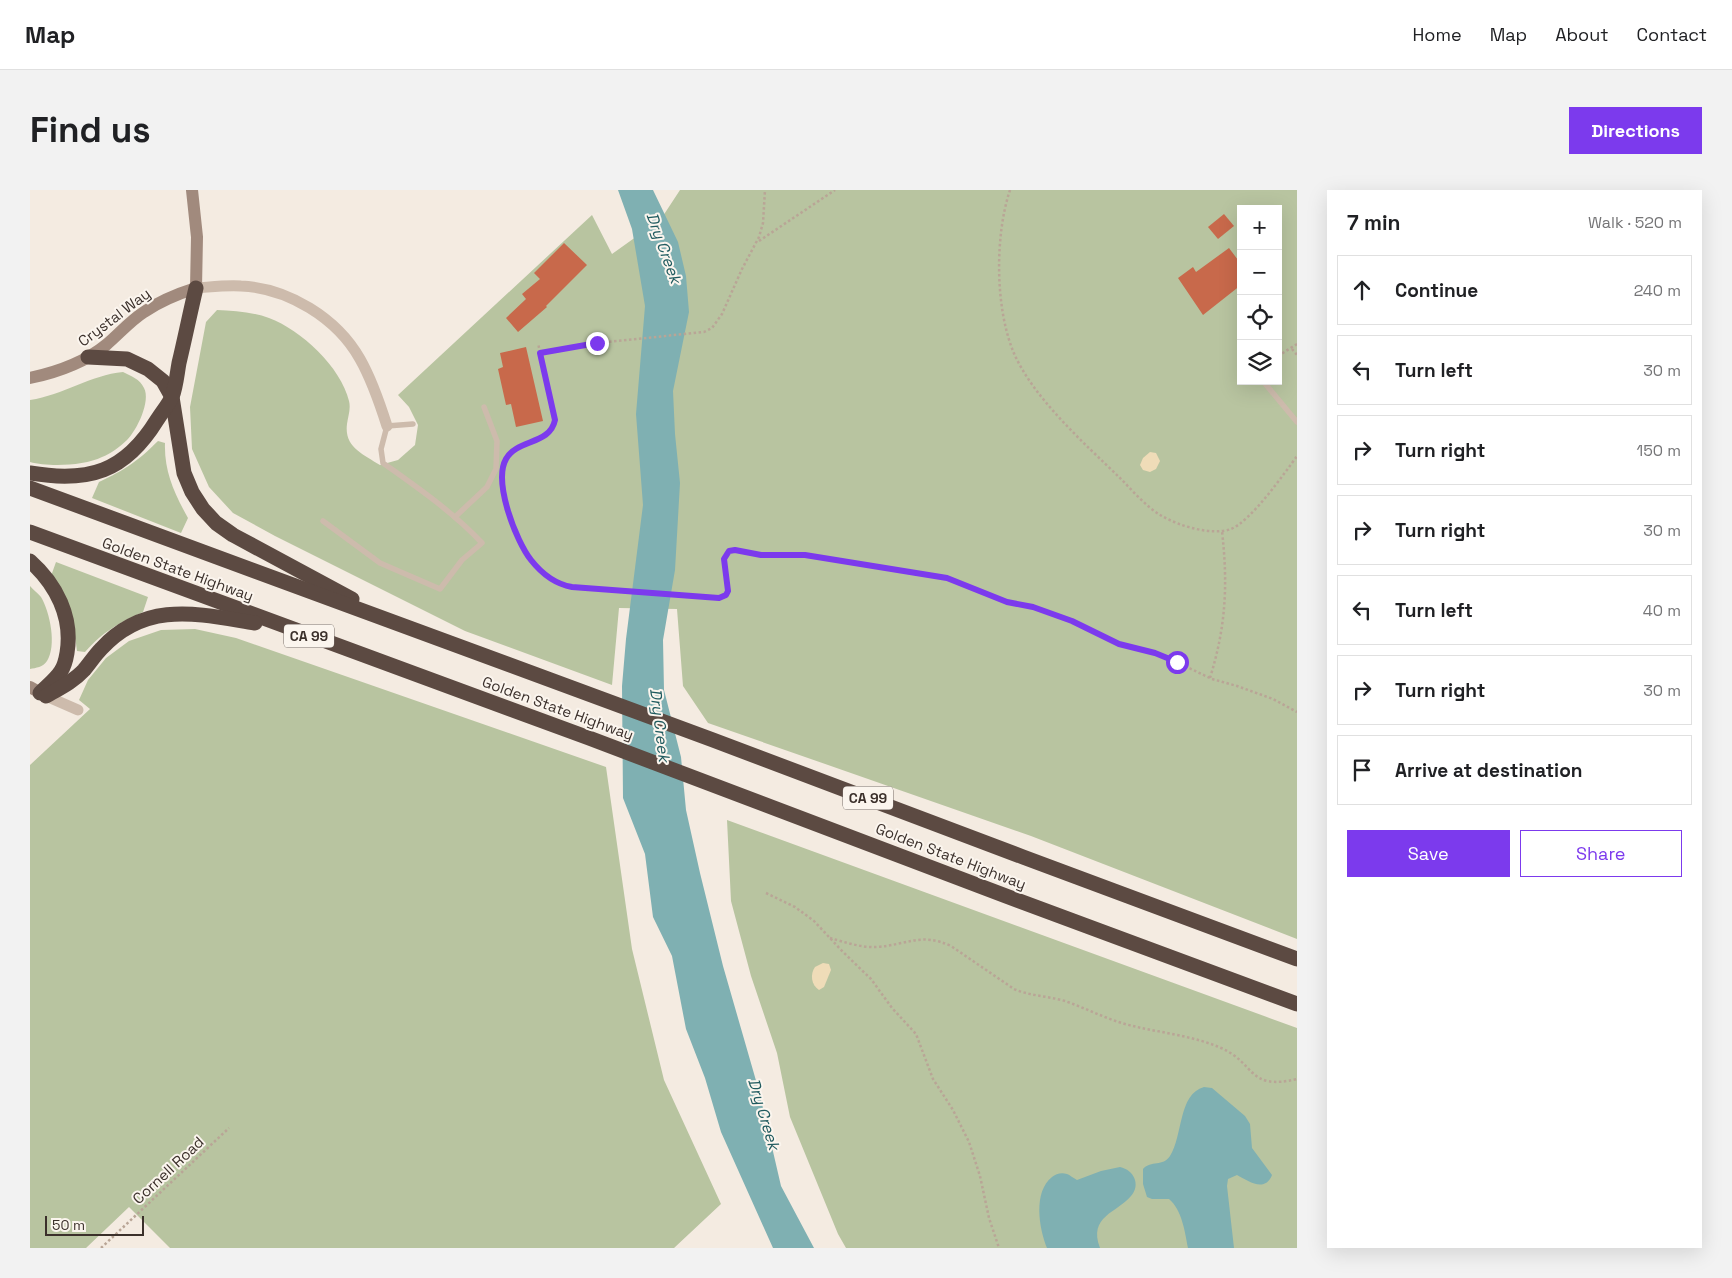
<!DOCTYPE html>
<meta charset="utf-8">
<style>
body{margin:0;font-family:"Space Grotesk",sans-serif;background:#f2f2f2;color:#202124}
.controls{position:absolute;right:15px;top:15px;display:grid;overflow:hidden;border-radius:0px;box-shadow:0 5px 20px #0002}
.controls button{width:45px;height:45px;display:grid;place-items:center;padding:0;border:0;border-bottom:1px solid #e0e0e0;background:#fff;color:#202124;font:25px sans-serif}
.scale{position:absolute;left:15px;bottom:12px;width:99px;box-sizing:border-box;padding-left:5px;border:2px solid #3b302b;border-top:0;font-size:14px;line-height:18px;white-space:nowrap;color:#3b302b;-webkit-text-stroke:4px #fbf5ee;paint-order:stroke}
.stop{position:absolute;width:15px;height:15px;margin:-11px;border:4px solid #7c3aed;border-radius:50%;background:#fff}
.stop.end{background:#7c3aed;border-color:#fff;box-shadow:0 1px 5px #0008}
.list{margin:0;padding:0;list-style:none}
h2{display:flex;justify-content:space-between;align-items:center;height:65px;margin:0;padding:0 20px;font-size:21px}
h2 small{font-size:16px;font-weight:400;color:#757577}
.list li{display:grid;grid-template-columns:32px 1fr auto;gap:15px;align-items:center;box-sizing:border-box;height:70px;margin:0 10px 10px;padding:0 10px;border:1px solid #e0e0e0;border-radius:0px}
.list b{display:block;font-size:19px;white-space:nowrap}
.list em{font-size:16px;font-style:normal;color:#757577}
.actions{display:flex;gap:10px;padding:15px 20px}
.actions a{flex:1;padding:11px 0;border:1px solid #7c3aed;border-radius:0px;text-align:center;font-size:18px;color:#7c3aed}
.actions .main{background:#7c3aed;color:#fff}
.icon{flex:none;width:28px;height:28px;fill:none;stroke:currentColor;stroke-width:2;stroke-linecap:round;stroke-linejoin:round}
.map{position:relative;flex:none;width:1267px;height:1058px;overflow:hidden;border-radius:0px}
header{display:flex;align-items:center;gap:30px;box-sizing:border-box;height:70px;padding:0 25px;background:#fff;border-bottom:1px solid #e0e0e0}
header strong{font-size:24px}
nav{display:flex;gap:28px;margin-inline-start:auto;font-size:18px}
.intro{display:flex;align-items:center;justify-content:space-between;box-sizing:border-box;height:120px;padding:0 30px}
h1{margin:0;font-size:35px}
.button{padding:12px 22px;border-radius:0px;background:#7c3aed;color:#fff;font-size:18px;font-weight:700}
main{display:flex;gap:30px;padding:0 30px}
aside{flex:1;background:#fff;border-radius:0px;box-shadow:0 5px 20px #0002}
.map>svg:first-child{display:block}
.green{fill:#b8c4a0;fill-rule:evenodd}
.sand{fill:#efdcb8}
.water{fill:#7fb0b2}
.building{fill:#c8694b}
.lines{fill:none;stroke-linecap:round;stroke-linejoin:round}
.path{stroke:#b9a596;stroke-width:2.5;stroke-dasharray:2.5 2.5;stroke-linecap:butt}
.lane{stroke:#cdbbac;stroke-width:5.5}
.street{stroke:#cdbbac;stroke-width:11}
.secondary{stroke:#a18a7d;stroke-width:12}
.highway{stroke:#5c4a42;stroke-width:15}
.route{stroke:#7c3aed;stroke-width:6}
.labels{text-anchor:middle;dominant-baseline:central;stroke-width:4;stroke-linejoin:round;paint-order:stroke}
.shield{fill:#fbf5ee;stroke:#756b66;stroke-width:1}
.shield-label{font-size:14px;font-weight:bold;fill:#3b302b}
.street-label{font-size:15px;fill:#3b302b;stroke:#fbf5ee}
.water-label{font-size:16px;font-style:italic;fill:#1f5a5e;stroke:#fbf5ee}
</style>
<header>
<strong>Map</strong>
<nav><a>Home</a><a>Map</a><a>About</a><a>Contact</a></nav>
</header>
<div class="intro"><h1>Find us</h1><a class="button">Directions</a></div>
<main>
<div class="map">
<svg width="1267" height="1058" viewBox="0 0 1267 1058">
<rect width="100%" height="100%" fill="#f4ebe1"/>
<g class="green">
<path d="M650,0h617v749l-266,-103 -323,-113 -25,-37 -6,-77 -58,-1 -7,77 -147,-54 -190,-95 -42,-23 -24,-26 -17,-38 -2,-42 16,-85 11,-12c17,1 36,2 52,8 32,12 72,49 80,83 2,8 -1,15 -2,23 -3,23 16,30 33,41l18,-5 17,-15 3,-20 -9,-18 -11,-12 194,-180 20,39 49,-35zM1211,19h37v172h-37z"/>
<path d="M93,182c8,4 17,7 21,16 7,13 -7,42 -17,52 -6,6 -17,14 -25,17 -18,9 -54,10 -72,5v-62c33,-5 61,-25 93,-28z"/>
<path d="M128,251l7,2c-1,28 9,50 23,75l-7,15 -89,-35 7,-16c26,-12 39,-21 59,-41z"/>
<path d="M26,372l92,35 -5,15c-26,12 -39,19 -58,40l-8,-1 -3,-22 -23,-53z"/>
<path d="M0,396c3,4 8,7 11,11 9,15 16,49 6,64 -4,6 -11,7 -17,8z"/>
<path d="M165,439l41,9 370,129 26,182 32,131 57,124 -47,44h-504l-41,-41 -43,41h-56v-483l60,-56 -11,-9 9,-20 18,-22 23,-17 32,-11z"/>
<path d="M697,630l570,208v220h-451l-8,-14 -48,-117 -13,-64 -26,-77 -20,-75z"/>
</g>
<g class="sand">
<path d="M1120,262l6,1 4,8 -4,8 -6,3 -7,-2 -3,-5 3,-7z"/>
<path d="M793,773l6,1 2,6 -7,17 -5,3c-8,-5 -9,-16 -4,-23z"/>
</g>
<g class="water">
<path d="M588,0h35l25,52 8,34 3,36 -16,79 2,43 5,49 -5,87 -12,70 1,50 17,67 5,53 14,63 23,93 36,125 22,95 33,62h-41l-52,-116 -16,-54 -19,-49 -14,-73 -19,-39 -8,-63 -22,-56 -1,-112 4,-47 17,-134 -7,-91 9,-108 -13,-77z"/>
<path d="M1174,897l8,1 33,28 5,8 2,24 20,27c-7,18 -24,6 -35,0l-9,4 -1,7 7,62h-46c-3,-16 -6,-38 -19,-49h-17l-5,-2 -4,-13v-15c8,-9 20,-2 27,-13 13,-20 8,-62 34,-69z"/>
<path d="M1090,977c14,3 21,18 11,29 -14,17 -43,20 -31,52h-53c-8,-20 -14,-56 5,-71 4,-3 9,-5 15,-3 3,1 6,4 10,6l24,-9z"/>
</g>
<g class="building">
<path d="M1194,24l10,12 -16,13 -10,-12z"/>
<path d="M534,53l23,22 -41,41 1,1 -29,25 -12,-14 20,-19 -4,-5 18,-15 -6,-6z"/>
<path d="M1199,58l12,16v21l-38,30 -25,-37 15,-11 3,5z"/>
<path d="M496,157l17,74 -27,6 -5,-23 -5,1 -8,-36 5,-2 -3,-14z"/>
</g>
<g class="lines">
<g class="path">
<path d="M980,0c-15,45 -15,116 3,161 19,46 71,92 107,127 13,13 26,29 42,38 17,10 50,20 69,13 20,-8 53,-55 66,-73"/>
<path d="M729,51l76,-51"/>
<path d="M1262,159l5,6"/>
<path d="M510,163l57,-10 107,-11 8,-4 10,-14 20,-45 17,-32 4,-14 2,-33"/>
<path d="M1248,166l19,-12"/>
<path d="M475,270c13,-20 46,-17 50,-40l-17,-77"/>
<path d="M472,287c2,38 25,94 62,109l155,12c18,-8 3,-28 5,-43l5,-4 6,-1 26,5h44l129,20 13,3 60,24 26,5 39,14 39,20 55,16 46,22 25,7 36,13 24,13"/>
<path d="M1180,488c16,-52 18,-93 12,-147"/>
<path d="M736,703l29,14 19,14 29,31 28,27 21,29 24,26 17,45 20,31 16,32 11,34 9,42 10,30"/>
<path d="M800,748c14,4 32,10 47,9 29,-2 44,-15 74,-1l63,43c16,7 34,7 51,12 23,8 45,20 68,25 29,7 61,10 88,22 35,15 26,43 76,31"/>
<path d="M71,1058l128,-120"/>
</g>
<g class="lane">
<path d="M1233,191l34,41"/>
<path d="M425,327l32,-30 9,-18 1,-28 -13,-34"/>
<path d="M293,331l57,42 60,26 22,-29 20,-17c-29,-31 -64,-55 -99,-80l-2,-14 6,-23 26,-2"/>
</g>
<g class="street">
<path d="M166,98c15,-1 30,-3 45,-2 47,2 96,32 119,73 12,21 20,45 27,67"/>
<path d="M16,506l32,14"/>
</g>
<g class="secondary">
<path d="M0,188c28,-6 54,-15 76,-33 13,-11 24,-24 38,-33 16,-11 33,-18 52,-24l1,-51 -5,-47"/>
<path d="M0,497l16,9"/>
</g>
<g class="highway">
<path d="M58,167l39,2 21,10 15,12 9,16 12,76 8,19 11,17 13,14 17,12 119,64"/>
<path d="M0,283c59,10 95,-1 127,-53 5,-8 11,-15 15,-23 4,-10 5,-23 7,-34 6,-25 11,-50 17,-75"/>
<path d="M0,298l683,252 310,117 274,102"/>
<path d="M0,342l559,206 417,158 291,108"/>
<path d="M0,371c26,23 43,56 37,92 -1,6 -2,12 -6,18 -5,8 -14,15 -21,22"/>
<path d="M16,506c14,-8 28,-15 38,-26 6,-7 11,-15 17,-21 45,-49 97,-35 154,-26"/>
</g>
</g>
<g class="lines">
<path class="route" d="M567,153l-57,10 15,67c-5,25 -38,19 -49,39 -13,23 10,82 25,101 11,14 24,24 41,27l147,11 7,-3 2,-4 -4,-32 5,-8 6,-1 26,5h44l142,23 60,24 26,5 39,14 47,23 36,9 22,9"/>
</g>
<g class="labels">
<g class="shield">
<rect x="254" y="434.5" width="50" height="23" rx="4"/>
<rect x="813" y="596.5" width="50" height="23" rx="4"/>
</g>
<g class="shield-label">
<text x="279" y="446">CA 99</text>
<text x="838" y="608">CA 99</text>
</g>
<g class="street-label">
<text transform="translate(84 127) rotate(-37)">Crystal Way</text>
<text transform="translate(148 379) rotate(20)">Golden State Highway</text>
<text transform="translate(528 518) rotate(20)">Golden State Highway</text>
<text transform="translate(921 666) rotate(21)">Golden State Highway</text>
<text transform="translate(138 980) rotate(-43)">Cornell Road</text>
</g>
<g class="water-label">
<text transform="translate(634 58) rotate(70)">Dry Creek</text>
<text transform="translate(630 535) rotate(83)">Dry Creek</text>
<text transform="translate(734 924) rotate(73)">Dry Creek</text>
</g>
</g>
</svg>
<div class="controls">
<button>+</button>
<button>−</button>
<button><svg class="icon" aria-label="locate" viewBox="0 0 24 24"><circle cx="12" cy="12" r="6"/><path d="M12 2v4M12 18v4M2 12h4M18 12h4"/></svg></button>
<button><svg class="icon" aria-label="layers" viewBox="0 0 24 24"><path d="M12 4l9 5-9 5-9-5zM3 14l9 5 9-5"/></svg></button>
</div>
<div class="scale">50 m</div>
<div class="stop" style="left:1147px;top:472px"></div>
<div class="stop end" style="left:567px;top:153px"></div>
</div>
<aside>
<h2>7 min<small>Walk · 520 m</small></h2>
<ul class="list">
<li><svg class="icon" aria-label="ahead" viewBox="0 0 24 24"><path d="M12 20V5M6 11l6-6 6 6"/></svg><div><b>Continue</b></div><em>240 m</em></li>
<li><svg class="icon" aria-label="left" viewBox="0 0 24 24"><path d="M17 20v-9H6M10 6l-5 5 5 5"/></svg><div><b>Turn left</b></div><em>30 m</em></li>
<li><svg class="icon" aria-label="right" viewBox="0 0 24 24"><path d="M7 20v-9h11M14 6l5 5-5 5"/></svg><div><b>Turn right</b></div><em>150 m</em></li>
<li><svg class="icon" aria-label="right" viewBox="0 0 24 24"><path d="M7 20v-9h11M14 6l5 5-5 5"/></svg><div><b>Turn right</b></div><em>30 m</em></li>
<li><svg class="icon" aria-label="left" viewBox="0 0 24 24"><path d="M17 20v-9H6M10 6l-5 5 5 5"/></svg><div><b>Turn left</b></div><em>40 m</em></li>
<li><svg class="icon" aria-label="right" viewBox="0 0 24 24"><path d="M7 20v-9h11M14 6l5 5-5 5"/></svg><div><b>Turn right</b></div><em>30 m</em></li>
<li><svg class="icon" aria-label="arrive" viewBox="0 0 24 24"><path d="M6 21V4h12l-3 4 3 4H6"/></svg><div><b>Arrive at destination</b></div></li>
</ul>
<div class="actions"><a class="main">Save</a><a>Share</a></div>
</aside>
</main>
